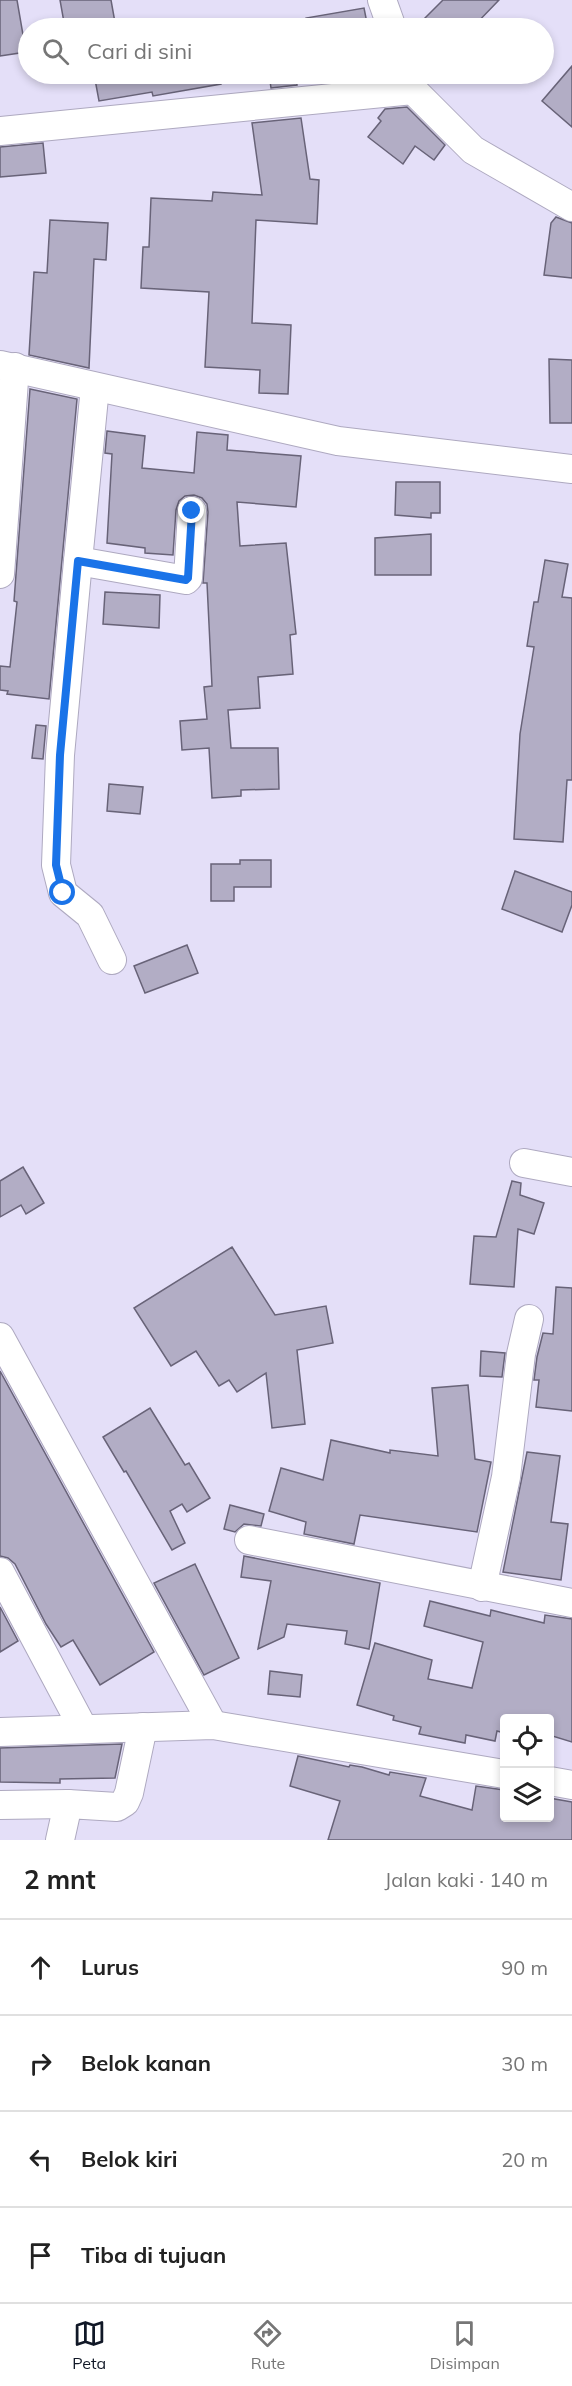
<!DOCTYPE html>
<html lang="id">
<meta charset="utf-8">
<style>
body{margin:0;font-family:Mulish,sans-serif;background:#f2f2f2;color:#222}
.controls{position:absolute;right:18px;bottom:18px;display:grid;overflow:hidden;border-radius:6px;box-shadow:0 3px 9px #0003}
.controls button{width:54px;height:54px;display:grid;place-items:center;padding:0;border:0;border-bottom:2px solid #e0e0e0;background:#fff;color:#222;font:30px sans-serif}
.stop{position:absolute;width:18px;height:18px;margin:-14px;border:4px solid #1a73e8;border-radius:50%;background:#fff}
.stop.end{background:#1a73e8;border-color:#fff;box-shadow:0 2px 6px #0008}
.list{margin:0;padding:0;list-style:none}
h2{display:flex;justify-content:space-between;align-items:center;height:78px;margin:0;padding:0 24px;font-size:26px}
h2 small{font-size:20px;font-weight:400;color:#767676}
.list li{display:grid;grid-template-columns:39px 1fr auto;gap:18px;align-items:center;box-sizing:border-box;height:96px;padding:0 24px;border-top:2px solid #e0e0e0}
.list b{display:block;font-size:22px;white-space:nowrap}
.list em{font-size:20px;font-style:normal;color:#767676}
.icon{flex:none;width:33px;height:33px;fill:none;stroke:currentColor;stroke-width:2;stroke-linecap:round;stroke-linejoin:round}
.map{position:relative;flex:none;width:572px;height:1840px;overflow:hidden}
.search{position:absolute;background:#fff;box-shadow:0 3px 9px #0003;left:18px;right:18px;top:18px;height:66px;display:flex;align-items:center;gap:15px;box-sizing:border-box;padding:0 21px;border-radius:33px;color:#767676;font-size:22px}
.sheet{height:462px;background:#fff}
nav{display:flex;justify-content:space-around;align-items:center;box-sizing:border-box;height:84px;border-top:2px solid #e0e0e0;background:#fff;font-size:16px;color:#767676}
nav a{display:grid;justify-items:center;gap:3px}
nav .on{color:#111827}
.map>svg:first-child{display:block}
.building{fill:#b2adc5;stroke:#686378;stroke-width:1.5}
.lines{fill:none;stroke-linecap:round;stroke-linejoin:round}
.minor-casing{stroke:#aea9c0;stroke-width:30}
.minor{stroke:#fff;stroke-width:28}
.route{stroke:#1a73e8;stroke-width:8}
</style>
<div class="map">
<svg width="572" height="1840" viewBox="0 0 572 1840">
<rect width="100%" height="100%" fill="#e4dff8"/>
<g class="building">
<path d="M0,0h17l9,52 -26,4z"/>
<path d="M60,0h51l5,28h-51z"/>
<path d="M443,0h56l-25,26 -5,-6 -9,8h-45z"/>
<path d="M364,8l4,20h-61l-1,-10z"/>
<path d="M572,66v61l-30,-26z"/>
<path d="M94,74h127v10l-68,12 -1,-4 -53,9z"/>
<path d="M269,74h27l1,11 -26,3z"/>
<path d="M407,107l38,38 -11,15 -19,-14 -12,18 -35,-27 13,-16 -3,-3 7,-9z"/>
<path d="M301,118l9,61 9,1 -2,44 -61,-4 -4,103 39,2 -3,69 -29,-1 1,-23 -55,-3 4,-75 -68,-4 2,-41h6l2,-49 61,3 1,-9 49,3 -10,-72z"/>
<path d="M43,143l3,30 -46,4v-30z"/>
<path d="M556,217l16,6v55l-28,-3 7,-52z"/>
<path d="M50,220l58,3 -2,37 -12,-1 -5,109 -60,-13 5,-83 13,1z"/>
<path d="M549,359l23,1v63h-22z"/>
<path d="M30,389l47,10 -28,300 -42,-5 1,-3 -8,-1v-24l10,1 7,-65 -3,-1z"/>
<path d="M107,431l38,5 -3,32 52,5 3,-41 31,3 -1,15 74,6 -5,51 -59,-5 3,44 46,-3 10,91 -6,1 3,39 -35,3 2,31 -32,2 3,38h47l1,41 -38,1v6l-29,2 -3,-50 -27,2 -2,-29 27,-2 -3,-32 8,-1 -5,-103h-4l5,-71 -1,-8 -5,-6 -8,-3 -9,1 -6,5 -3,9 -3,45 -28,-2v-5l-38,-5 5,-89 -7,-1z"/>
<path d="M396,482h44v31h-9v5l-36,-3z"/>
<path d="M431,534v41h-56v-37z"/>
<path d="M545,560l23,4 -6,33 10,1v182h-5l-4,62 -49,-3 6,-105 14,-87 -7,-1 7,-44h4z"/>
<path d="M105,592l55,3 -1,33 -56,-4z"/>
<path d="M36,725l10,1 -3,33 -11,-1z"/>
<path d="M109,784l34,3 -3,27 -33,-3z"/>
<path d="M240,860h31v27h-37v14h-23v-37h29z"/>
<path d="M515,871l57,21v13l-10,27 -60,-23z"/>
<path d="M187,945l11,28 -53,20 -11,-27z"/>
<path d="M23,1167l21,36 -18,11 -5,-9 -21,12v-36z"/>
<path d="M512,1181l9,2 -1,12 24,8 -10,31 -16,-5 -4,58 -44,-3 4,-48 22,1z"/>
<path d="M232,1247l43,68 51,-9 7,37 -36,7 8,74 -33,4 -6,-55 -29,19 -8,-12 -10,6 -23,-35 -25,15 -37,-58z"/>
<path d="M556,1287l16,1v123l-36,-4 3,-27h-5l3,-23 6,-24 10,1z"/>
<path d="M481,1351l24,2 -3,24 -22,-1z"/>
<path d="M0,1371l154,281 -54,33 -27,-45 -12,7 -15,-23 -31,-60 -7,-6 -8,-2z"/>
<path d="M468,1385l7,74 16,3 -14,70 -117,-17 -6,29 -50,-10 2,-12 -37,-11 12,-43 42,12 8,-40 59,13v-3l48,6 -6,-68z"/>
<path d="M150,1408l35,57 4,-2 21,35 -23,14 -5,-8 -12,7 15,32 -13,7 -46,-79 -2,1 -21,-35z"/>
<path d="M527,1452l33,4 -9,66 17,2 -7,56 -58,-8z"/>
<path d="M230,1505l34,9 -3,12 -17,-2 -9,8 -11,-3z"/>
<path d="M244,1556l136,27 -11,66 -24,-5 2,-13 -60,-7 -3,13 -26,12 13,-68 -30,-4z"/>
<path d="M195,1564l44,94 -35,17 -50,-92z"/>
<path d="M430,1601l60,15 1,-6 53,13 1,-8 27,4v123l-23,-7v-16h-45v14l-7,-2 -2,10 -29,-6 -1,8 -46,-9 2,-7 -28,-7 1,-4 -37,-11 18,-62 57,17 -4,19 44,9 11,-46 -59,-16z"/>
<path d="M0,1607l18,34 -18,11z"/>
<path d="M270,1671l32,4 -2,22 -32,-3z"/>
<path d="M122,1744l-7,34 -55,1v4l-60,-1v-34z"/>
<path d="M298,1756l51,11 1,-2 12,2 27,8 1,-3 36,6 -6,18 52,14 4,-24 28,4v28h45v-20l23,4v38h-244l12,-39 -50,-15z"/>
</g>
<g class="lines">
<g class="minor-casing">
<g id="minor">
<path d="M382,0l10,28"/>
<path d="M407,74l6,16 60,60 99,57"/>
<path d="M0,131l413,-41"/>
<path d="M0,365l338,76 234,28"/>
<path d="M95,387l-17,174 108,19 2,-2 4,-67"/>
<path d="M78,561l-18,194 -4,110 7,28 27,22 22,45"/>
<path d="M0,574l15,-207"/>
<path d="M524,1163l48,9"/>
<path d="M0,1337l213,388"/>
<path d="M249,1540l323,63"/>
<path d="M0,1572l83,156"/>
<path d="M482,1587l24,-110 15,-123 8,-35"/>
<path d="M0,1732l213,-7 291,49"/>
<path d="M550,1781l22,4"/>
<path d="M0,1805l68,-1"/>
<path d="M60,1840l8,-36 49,3 8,-5 4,-9 14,-66"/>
</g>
</g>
<use href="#minor" class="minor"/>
</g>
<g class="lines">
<path class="route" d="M63,893l-7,-28 4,-110 18,-194 108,19 2,-2 4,-67"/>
</g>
</svg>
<div class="controls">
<button><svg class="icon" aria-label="locate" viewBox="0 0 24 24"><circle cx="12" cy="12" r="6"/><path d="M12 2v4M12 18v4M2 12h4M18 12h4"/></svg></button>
<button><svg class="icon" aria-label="layers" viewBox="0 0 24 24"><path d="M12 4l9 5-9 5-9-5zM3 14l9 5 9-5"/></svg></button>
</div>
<div class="stop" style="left:63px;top:893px"></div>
<div class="stop end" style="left:192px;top:511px"></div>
<div class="search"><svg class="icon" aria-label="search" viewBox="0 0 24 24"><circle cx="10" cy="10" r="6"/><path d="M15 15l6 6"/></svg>Cari di sini</div>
</div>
<section class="sheet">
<h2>2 mnt<small>Jalan kaki · 140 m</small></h2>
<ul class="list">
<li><svg class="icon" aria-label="ahead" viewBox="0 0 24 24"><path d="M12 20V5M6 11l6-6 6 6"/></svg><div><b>Lurus</b></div><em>90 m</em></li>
<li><svg class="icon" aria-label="right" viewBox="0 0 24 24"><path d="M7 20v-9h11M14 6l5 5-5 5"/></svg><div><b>Belok kanan</b></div><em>30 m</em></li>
<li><svg class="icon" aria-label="left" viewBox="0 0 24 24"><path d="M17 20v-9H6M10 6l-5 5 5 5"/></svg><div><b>Belok kiri</b></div><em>20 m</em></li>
<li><svg class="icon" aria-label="arrive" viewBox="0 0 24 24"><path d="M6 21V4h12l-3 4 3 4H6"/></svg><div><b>Tiba di tujuan</b></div></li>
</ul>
</section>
<nav>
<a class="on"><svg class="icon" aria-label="map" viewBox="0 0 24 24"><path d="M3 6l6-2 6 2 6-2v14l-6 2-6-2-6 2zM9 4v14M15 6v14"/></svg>Peta</a>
<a><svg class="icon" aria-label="directions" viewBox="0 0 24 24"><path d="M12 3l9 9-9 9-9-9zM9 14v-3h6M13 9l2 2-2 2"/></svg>Rute</a>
<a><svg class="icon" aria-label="saved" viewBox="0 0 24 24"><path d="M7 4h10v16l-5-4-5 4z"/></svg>Disimpan</a>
</nav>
